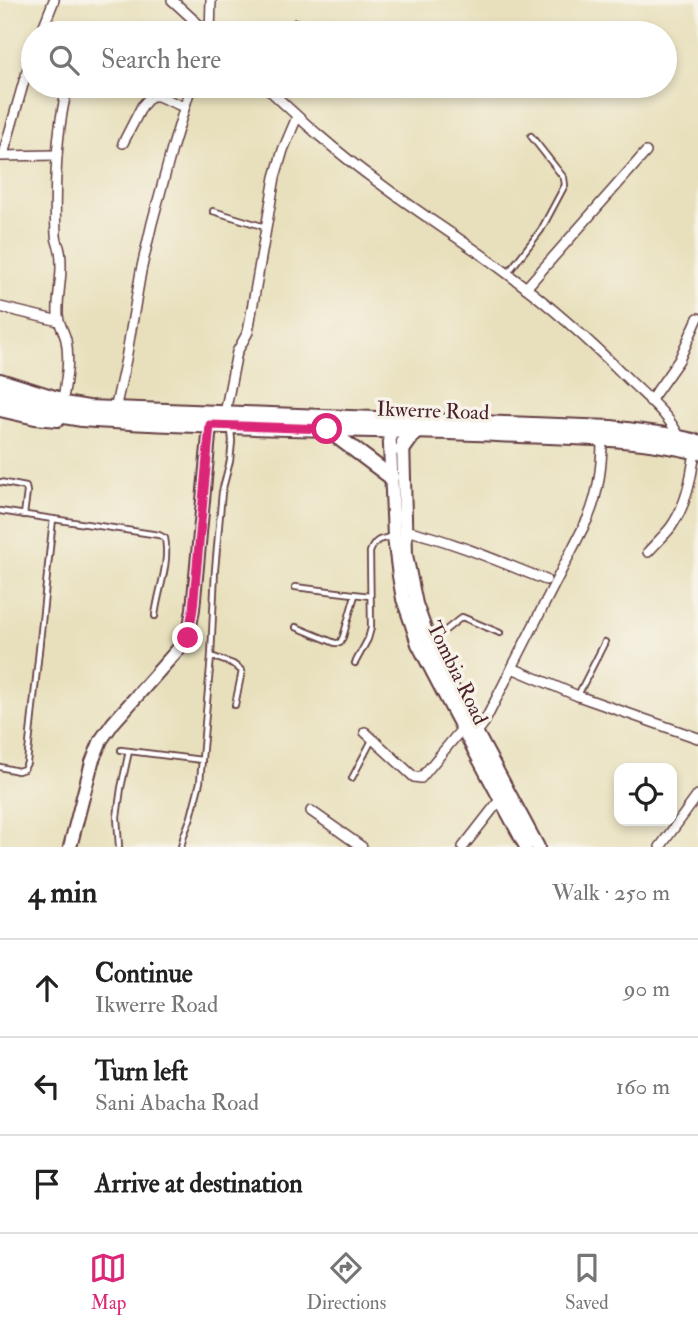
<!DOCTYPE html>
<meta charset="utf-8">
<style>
body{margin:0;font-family:"IM FELL Double Pica",serif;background:#f6f6f6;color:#222}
.controls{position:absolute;right:21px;bottom:21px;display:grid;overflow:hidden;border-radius:14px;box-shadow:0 4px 10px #0003}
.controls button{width:63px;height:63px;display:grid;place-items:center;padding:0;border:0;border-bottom:2px solid #e0e0e0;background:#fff;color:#222;font:35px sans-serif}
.stop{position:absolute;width:21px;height:21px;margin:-16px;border:5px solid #db2777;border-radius:50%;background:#fff}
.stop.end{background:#db2777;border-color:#fff;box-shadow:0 2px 7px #0008}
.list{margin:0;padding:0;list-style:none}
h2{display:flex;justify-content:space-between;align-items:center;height:91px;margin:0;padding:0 28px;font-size:30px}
h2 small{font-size:23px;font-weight:400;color:#767676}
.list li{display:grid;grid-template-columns:46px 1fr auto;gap:21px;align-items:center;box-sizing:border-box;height:98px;padding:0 28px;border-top:2px solid #e0e0e0}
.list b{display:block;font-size:26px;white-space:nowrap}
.list p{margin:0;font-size:23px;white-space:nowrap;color:#767676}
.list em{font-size:23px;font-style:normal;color:#767676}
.icon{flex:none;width:38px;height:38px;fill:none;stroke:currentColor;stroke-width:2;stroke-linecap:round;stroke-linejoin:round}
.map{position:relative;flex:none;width:698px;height:847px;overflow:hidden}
.search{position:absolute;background:#fff;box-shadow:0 4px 10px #0003;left:21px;right:21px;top:21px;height:77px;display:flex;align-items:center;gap:18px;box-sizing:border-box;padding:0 24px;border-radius:38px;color:#767676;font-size:26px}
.sheet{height:385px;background:#fff}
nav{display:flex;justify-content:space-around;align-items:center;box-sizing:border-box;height:98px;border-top:2px solid #e0e0e0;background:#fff;font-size:19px;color:#767676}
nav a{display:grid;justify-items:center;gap:4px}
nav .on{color:#db2777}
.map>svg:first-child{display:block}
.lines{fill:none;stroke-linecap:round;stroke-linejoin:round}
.lane-casing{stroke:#623c41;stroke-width:8}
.street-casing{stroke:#623c41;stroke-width:12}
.secondary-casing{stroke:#623c41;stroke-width:16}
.primary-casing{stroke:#623c41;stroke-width:18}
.lane{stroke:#fff;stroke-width:4.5}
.street{stroke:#fff;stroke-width:9}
.secondary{stroke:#fff;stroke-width:12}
.primary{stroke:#fff;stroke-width:14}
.route{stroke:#db2777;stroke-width:9}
.labels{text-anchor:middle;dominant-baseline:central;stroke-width:7;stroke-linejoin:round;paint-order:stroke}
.street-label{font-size:21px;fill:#4a1f2b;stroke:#f7f3e8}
</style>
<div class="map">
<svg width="698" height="847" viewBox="0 0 698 847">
<rect width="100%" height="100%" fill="#f7f3e8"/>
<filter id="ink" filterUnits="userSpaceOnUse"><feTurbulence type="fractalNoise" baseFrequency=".0143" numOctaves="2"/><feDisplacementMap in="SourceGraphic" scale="14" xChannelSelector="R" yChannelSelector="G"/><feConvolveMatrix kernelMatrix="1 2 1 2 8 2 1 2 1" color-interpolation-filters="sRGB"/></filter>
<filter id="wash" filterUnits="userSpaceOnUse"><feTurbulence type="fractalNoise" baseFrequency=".00686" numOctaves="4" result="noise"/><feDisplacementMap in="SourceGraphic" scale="28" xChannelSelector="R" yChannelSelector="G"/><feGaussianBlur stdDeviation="1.57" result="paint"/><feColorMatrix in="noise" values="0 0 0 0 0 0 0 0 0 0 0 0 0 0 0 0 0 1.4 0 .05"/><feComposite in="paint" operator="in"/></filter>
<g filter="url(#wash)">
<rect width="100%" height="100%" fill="#e8e0bc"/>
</g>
<g filter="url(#ink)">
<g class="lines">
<g class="lane-casing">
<g id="lane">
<path d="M294,33l2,-11"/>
<path d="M298,86l12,5"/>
<path d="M276,95l6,-9"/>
<path d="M213,211l52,16"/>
<path d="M508,273l33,-43 24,-45 -1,-7 -33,-42"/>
<path d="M0,482l26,5 1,5 -3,23"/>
<path d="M0,511l159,24 6,3c5,27 -7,52 -10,78"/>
<path d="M295,587l75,9"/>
<path d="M296,627l39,16h5l3,-6 12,-42"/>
<path d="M432,641l30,-24 38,16"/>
<path d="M211,656l22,8 9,7 -7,34"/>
<path d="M355,663l13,-24 3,-11 -1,-76c5,-13 10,-13 23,-15"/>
<path d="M578,695l27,-53"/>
<path d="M121,750l81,10"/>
<path d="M0,767l18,4 6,-2 3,-6 26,-244"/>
<path d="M352,778l20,-38"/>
<path d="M119,847l-2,-30 4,-29 8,-37"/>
<path d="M181,847l3,-12 7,-18 9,-35 11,-126 4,-86 7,-78 8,-31 2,-20 -1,-11"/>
</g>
</g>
<g class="street-casing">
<g id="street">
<path d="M172,0l36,33"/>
<path d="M41,33l13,-33"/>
<path d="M210,33l1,-33"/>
<path d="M265,86c36,34 72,67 113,96 42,32 88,60 130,92 43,32 82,67 120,105 18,18 42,36 52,60"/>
<path d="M123,143l19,-37 9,-10h7l26,11"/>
<path d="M3,155l23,-81 7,-20"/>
<path d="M0,156l57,-1"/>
<path d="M526,288l120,-136"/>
<path d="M0,307l59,14"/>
<path d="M63,399c3,-19 7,-39 3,-59 -2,-9 -7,-15 -8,-25 -1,-16 3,-32 3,-48 0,-5 0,-12 -1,-16 -1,-6 -4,-10 -4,-16 -2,-44 0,-107 12,-149"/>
<path d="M650,401l29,-41 19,-42"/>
<path d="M115,410l11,-51 15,-88 11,-48 20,-74 19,-63"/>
<path d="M225,413l12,-61 11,-20 27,-155 8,-27 14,-33"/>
<path d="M405,530c48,11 95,32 141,50"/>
<path d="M648,552c7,-8 16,-16 23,-25 16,-23 20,-48 24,-75"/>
<path d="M512,668l66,28 120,42"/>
<path d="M365,732l49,45 7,1 45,-54"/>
<path d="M475,735l9,-12 104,-205c11,-26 14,-51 14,-79"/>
<path d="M311,811l51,36"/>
<path d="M463,847l39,-50"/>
<path d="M660,847l38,-52"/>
</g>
</g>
<g class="secondary-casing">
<g id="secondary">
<path d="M0,380l61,19"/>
<path d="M0,410l35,8 23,2"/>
<path d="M389,423l5,114 5,39 4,23 8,23 7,22 24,46 84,157"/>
<path d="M403,441l3,114 10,49 14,39 15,31 93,173"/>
<path d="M70,847l22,-85 9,-22 12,-17 75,-85 5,-29 17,-184"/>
</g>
</g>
<g class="primary-casing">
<g id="primary">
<path d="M0,389l46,12 42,7 523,20 55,7 32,7"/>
<path d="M0,400l46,13 36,6c138,10 277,9 415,15 67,3 136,2 201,18"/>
<path d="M327,429l64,48"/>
<path d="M402,450l10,-14 8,-6"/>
</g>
</g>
<use href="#lane" class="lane"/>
<use href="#street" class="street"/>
<use href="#secondary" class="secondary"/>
<use href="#primary" class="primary"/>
</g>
</g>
<g class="lines" filter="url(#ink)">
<path class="route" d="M188,638l5,-29 17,-184 117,4"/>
</g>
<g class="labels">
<g class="street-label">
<text transform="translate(433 411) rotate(2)">Ikwerre Road</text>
<text transform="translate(457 673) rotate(64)">Tombia Road</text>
</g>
</g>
</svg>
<div class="controls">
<button><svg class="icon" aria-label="locate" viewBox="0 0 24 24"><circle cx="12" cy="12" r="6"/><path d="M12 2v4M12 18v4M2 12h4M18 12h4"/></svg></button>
</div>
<div class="stop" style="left:327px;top:429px"></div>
<div class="stop end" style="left:188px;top:638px"></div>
<div class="search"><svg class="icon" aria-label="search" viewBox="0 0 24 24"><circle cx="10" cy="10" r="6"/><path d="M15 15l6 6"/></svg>Search here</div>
</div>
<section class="sheet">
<h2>4 min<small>Walk · 250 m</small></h2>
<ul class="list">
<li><svg class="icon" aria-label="ahead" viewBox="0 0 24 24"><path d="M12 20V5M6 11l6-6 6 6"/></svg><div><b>Continue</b><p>Ikwerre Road</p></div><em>90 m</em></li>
<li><svg class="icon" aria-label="left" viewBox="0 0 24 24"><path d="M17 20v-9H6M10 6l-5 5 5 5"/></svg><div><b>Turn left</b><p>Sani Abacha Road</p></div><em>160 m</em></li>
<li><svg class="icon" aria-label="arrive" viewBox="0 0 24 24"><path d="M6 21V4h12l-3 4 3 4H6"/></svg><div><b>Arrive at destination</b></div></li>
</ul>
</section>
<nav>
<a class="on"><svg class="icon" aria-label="map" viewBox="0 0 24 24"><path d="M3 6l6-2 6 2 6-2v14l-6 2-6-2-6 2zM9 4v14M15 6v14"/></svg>Map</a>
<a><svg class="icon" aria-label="directions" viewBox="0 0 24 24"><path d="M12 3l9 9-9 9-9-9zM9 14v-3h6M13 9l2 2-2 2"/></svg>Directions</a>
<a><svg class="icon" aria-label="saved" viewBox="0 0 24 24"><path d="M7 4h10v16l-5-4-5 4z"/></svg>Saved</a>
</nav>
